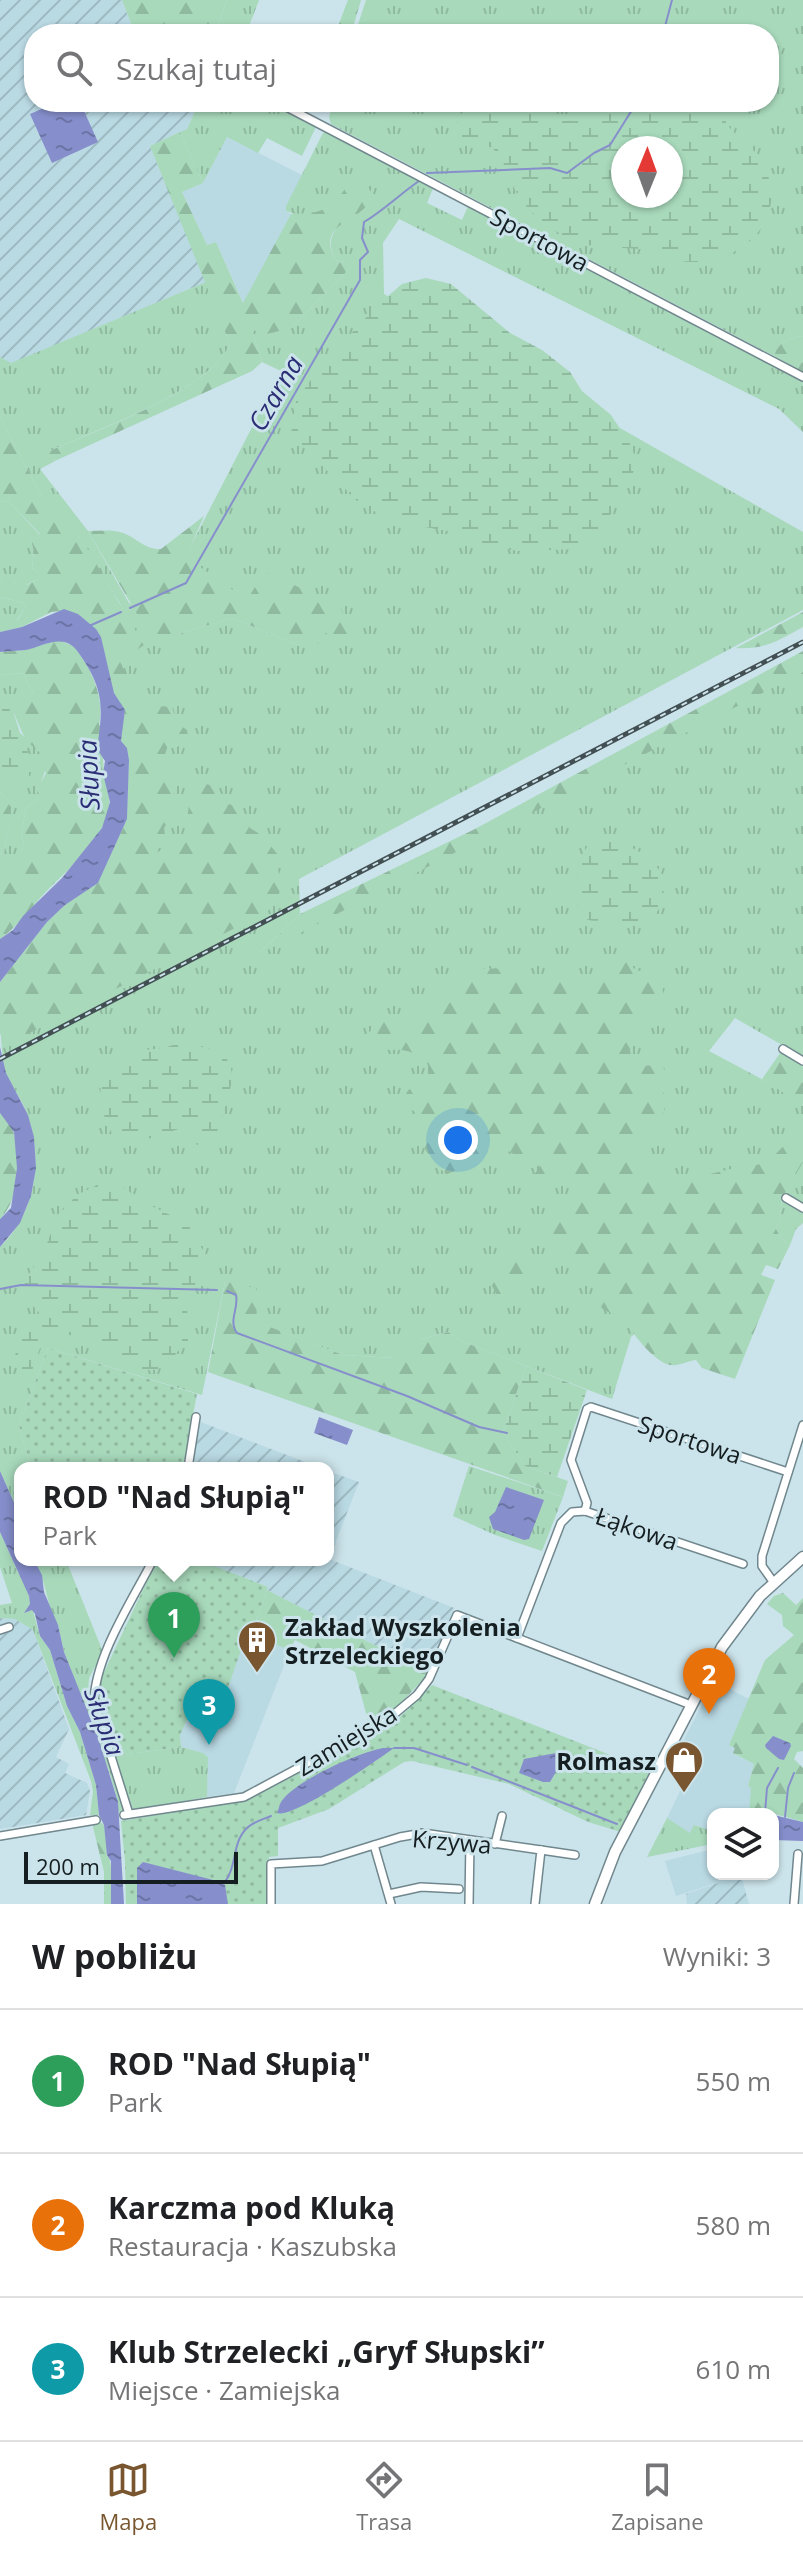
<!DOCTYPE html>
<html lang="pl">
<meta charset="utf-8">
<style>
body{margin:0;font-family:"Open Sans",sans-serif;background:#f6f6f6;color:#202124}
.controls{position:absolute;right:24px;bottom:24px;display:grid;overflow:hidden;border-radius:16px;box-shadow:0 2px 6px #0004}
.controls button{width:72px;height:72px;display:grid;place-items:center;padding:0;border:0;border-bottom:2px solid #e0e0e0;background:#fff;color:#202124;font:40px sans-serif}
.compass{position:absolute;left:611px;top:136px;width:72px;height:72px;border-radius:50%;background:#fff;box-shadow:0 2px 6px #0004;rotate:1deg}
.scale{position:absolute;left:24px;bottom:20px;width:214px;box-sizing:border-box;padding-left:8px;border:4px solid #151e21;border-top:0;font-size:22px;line-height:28px;white-space:nowrap;color:#151e21;-webkit-text-stroke:6px #cbe3ea;paint-order:stroke}
.you{position:absolute;left:458px;top:1140px;width:28px;height:28px;margin:-20px;border:6px solid #fff;border-radius:50%;background:#1a73e8;box-shadow:0 0 0 12px #1a73e833}
.badge{display:grid;place-items:center;width:52px;height:52px;border-radius:50%;background:#79562f;color:#fff;font-size:26px;font-weight:700}
.pin{position:absolute;translate:-50% -66px;filter:drop-shadow(0 2px 4px #0008)}
.pin::after{content:'';position:absolute;top:42px;width:28px;height:24px;background:inherit;clip-path:polygon(0 0,100% 0,50% 100%)}
.popup{position:absolute;left:14px;top:1462px;width:320px;height:104px;box-sizing:border-box;display:grid;place-content:center;border-radius:16px;background:#fff;filter:drop-shadow(0 2px 6px #0005);font-size:26px;white-space:nowrap;color:#757577}
.popup b{font-size:30px;color:#202124}
.popup::after{content:'';position:absolute;left:50%;top:100%;margin-left:-16px;border:16px solid transparent;border-top-color:#fff}
.list{margin:0;padding:0;list-style:none}
h2{display:flex;justify-content:space-between;align-items:center;height:104px;margin:0;padding:0 32px;font-size:34px}
h2 small{font-size:26px;font-weight:400;color:#757577}
.list li{display:grid;grid-template-columns:52px 1fr auto;gap:24px;align-items:center;box-sizing:border-box;height:144px;padding:0 32px;border-top:2px solid #e0e0e0}
.list b{display:block;font-size:30px;white-space:nowrap}
.list p{margin:0;font-size:26px;white-space:nowrap;color:#757577}
.list em{font-size:26px;font-style:normal;color:#757577}
.icon{flex:none;width:44px;height:44px;fill:none;stroke:currentColor;stroke-width:2;stroke-linecap:round;stroke-linejoin:round}
.map{position:relative;flex:none;width:803px;height:1904px;overflow:hidden}
.search{position:absolute;background:#fff;box-shadow:0 2px 6px #0004;left:24px;right:24px;top:24px;height:88px;display:flex;align-items:center;gap:20px;box-sizing:border-box;padding:0 28px;border-radius:32px;color:#757577;font-size:30px}
.sheet{height:536px;background:#fff}
nav{display:flex;justify-content:space-around;align-items:center;box-sizing:border-box;height:112px;border-top:2px solid #e0e0e0;background:#fff;font-size:22px;color:#757577}
nav a{display:grid;justify-items:center;gap:4px}
nav .on{color:#79562f}
.map>svg:first-child{display:block}
.built{fill:#b9d9e3}
.industrial{fill:url(#industrial-furrows)}
.grass{fill:url(#grass-tufts);fill-rule:evenodd}
.forest{fill:url(#forest-firs)}
.wetland{fill:url(#wetland-marsh);fill-rule:evenodd}
.park{fill:url(#park-dots)}
.water{fill:url(#water-ripples)}
.lines{fill:none;stroke-linecap:round;stroke-linejoin:round}
.stream{stroke:#868fcc;stroke-width:2}
.street-casing{stroke:#71878e;stroke-width:10}
.secondary-casing{stroke:#71878e;stroke-width:13}
.street{stroke:#fff;stroke-width:7}
.secondary{stroke:#fff;stroke-width:10}
.rail-casing{stroke:#424f53;stroke-width:5}
.rail{stroke:#cbe3ea;stroke-width:2;stroke-dasharray:6;stroke-linecap:butt}
.labels{text-anchor:middle;dominant-baseline:central;stroke-width:6;stroke-linejoin:round;paint-order:stroke}
.street-label{font-size:24px;fill:#151e21;stroke:#cbe3ea}
.poi-label{font-size:24px;font-weight:bold;fill:#151e21;stroke:#cbe3ea;text-anchor:start}
.water-label{font-size:26px;font-style:italic;fill:#2b2d75;stroke:#cbe3ea}
</style>
<div class="map">
<svg width="803" height="1904" viewBox="0 0 803 1904">
<defs>
<pattern id="industrial-furrows" width="10" height="10" patternUnits="userSpaceOnUse" patternTransform="scale(2)"><rect width="10" height="10" fill="#b9d9e3"/><path d="M-1 1l2-2M0 10L10 0M9 11l2-2" fill="none" stroke="#9ebac2"/></pattern>
<pattern id="grass-tufts" width="24" height="20" patternUnits="userSpaceOnUse" patternTransform="scale(2)"><rect width="24" height="20" fill="#a8d9bb"/><path d="M3 7l-1-3M5 7V3M7 7l1-3M15 17l-1-3M17 17v-4M19 17l1-3" fill="none" stroke="#90baa0"/></pattern>
<pattern id="forest-firs" width="22" height="20" patternUnits="userSpaceOnUse" patternTransform="scale(2)"><rect width="22" height="20" fill="#a8d9bb"/><path d="M5 1l3.5 6h-7zM16 11l3.5 6h-7z" fill="#90baa0"/></pattern>
<pattern id="wetland-marsh" width="20" height="14" patternUnits="userSpaceOnUse" patternTransform="scale(2)"><rect width="20" height="14" fill="#a8d9bb"/><path d="M1 5h8M5 5V1M11 12h8M15 12V8" fill="none" stroke="#90baa0"/></pattern>
<pattern id="park-dots" width="8" height="8" patternUnits="userSpaceOnUse" patternTransform="scale(2)"><rect width="8" height="8" fill="#a8d9bb"/><path d="M2 2h.1M6 6h.1" fill="none" stroke="#90baa0" stroke-width="1.8" stroke-linecap="round"/></pattern>
<pattern id="water-ripples" width="26" height="14" patternUnits="userSpaceOnUse" patternTransform="scale(2)"><rect width="26" height="14" fill="#868fcc"/><path d="M2 4q2-2 4 0t4 0M15 11q2-2 4 0t4 0" fill="none" stroke="#6c74a5"/></pattern>
</defs>
<rect width="100%" height="100%" fill="#cbe3ea"/>
<g class="built">
<path d="M227,137l75,38 -16,36 5,3 -47,90 -28,-62 -9,3 -25,-53 21,-9z"/>
<path d="M251,1635l39,15 -56,143 -27,4 1,-40 -5,-4 -22,-6 -1,-12 20,-45 24,8 20,-56z"/>
<path d="M714,1681l35,18 -20,46 7,3 -2,6 20,10 -6,22 4,2 -3,26h-36v17l-19,-6 -3,9 -24,-16 23,-47 -17,-10z"/>
<path d="M713,1849v25l28,1 -65,21 -11,-35z"/>
</g>
<g class="industrial">
<path d="M0,0h122l13,34h-101v68h165l-12,27 -37,17 56,136 -196,82 -10,-7z"/>
<path d="M198,1421l123,47h-132z"/>
<path d="M328,1471l31,11 -30,77 125,49 -25,65 -162,-83 1,-3 -69,-27h129z"/>
<path d="M0,1618l15,1 18,11 36,99 -13,28 13,7 -4,9 22,10 3,8 -4,24 -86,14z"/>
<path d="M741,1875l8,29h-62l-1,-10z"/>
</g>
<g class="grass">
<path d="M227,0h32l-13,34h-31z"/>
<path d="M366,0h437v336c-14,2 -25,6 -29,20l-443,-232 -2,-7 4,-15h436v-68h-414zM623,148h48v48h-48z"/>
<path d="M199,102h68l47,22 1,5 -13,27 -35,-18 -9,15 -31,-16 -24,46 -23,-51 7,-3z"/>
<path d="M330,131l104,55 -7,17 35,17 7,-16 334,174v54l-24,-23 -380,-190 -16,24 1,51 419,238v78l-504,269 1,35 -42,40 545,-283v386l-68,-39 -26,33 64,34 30,20v118l-7,6 -6,16 -9,-7 -5,-9 4,-11 2,-20 -29,33 -122,106 -19,62 -148,-57 -16,-10 -27,7 -26,19 -52,-3 -87,-33 -31,-41 -23,114 -154,-47 -29,77 12,43h-11v48l-20,-45v-224c36,-34 44,-90 26,-136 -6,-15 -18,-28 -22,-43 -4,-27 -4,-58 -4,-86l65,-77 33,-22 29,-64 2,-59 -2,-12 -6,-7 2,-7 -22,-88v-7l20,-34 -42,-68 -37,-40 -42,-80v-60l11,6 195,-81 24,62c-19,46 -132,85 -178,106l2,10h3l-17,9 48,62 41,72 49,31 54,-16 66,27 -51,-44 -62,-44 96,-186 -19,-9 -10,-32 39,-2 60,-61 -6,-5 -10,-2c-9,-20 -3,-32 15,-42l-13,-18c-12,13 -34,19 -51,11v-5l37,-73z"/>
<path d="M0,501l9,1 31,33 -9,5 3,12 -2,16 6,5v6l-12,6 -11,-3 -5,3h-5l-5,-6z"/>
<path d="M0,597l23,6 2,5 -8,12 5,7 -22,5z"/>
<path d="M23,673l10,20 -19,21 6,19 28,24c-2,16 -9,27 -11,42l-11,9 -5,27 3,7 -7,20 -17,8v-16l4,-1c2,-23 16,-43 -4,-61v-117z"/>
<path d="M469,1466l94,31 -21,54 -47,-16 -42,-19z"/>
<path d="M0,1532l18,40 7,10 15,54 10,14 17,56 13,26 16,53 3,30h-9l3,-24 -2,-10 -58,-151 -18,-11 -15,-1v-13l12,-2 -12,-36z"/>
<path d="M34,1560h32l37,92 -14,26 -1,13 39,120 -9,1v-10l-9,-31 -45,-119 -6,-27 -5,-6 -9,-35z"/>
<path d="M181,1747l22,6 5,4 -1,40 -74,13 -18,-54z"/>
<path d="M667,1818l23,15 4,-8 19,6v13l-66,13z"/>
</g>
<g class="forest">
<path d="M122,0h105l-12,34h-80z"/>
<path d="M348,0h13l-10,34h-16z"/>
<path d="M180,132l23,51 -21,9 25,53 9,-3 27,61 48,-89c19,-1 34,0 47,-16 6,-7 9,-13 18,-18 9,3 13,8 17,15 -10,30 -58,24 -38,65l14,3 2,4 -60,61 -24,6 -15,-4 10,32 -10,9 -195,89 -6,-1 -2,-5 3,-4c45,-20 159,-60 178,-106l-80,-198z"/>
<path d="M803,336v37l-29,-17c4,-14 15,-18 29,-20z"/>
<path d="M0,417l42,80 9,3 36,48 57,97 -6,4 -13,-2 -5,6 3,16 5,6 -2,7 17,29 9,2 7,-7 13,1 5,16 10,7 2,10 -12,7 -10,1 -4,14 14,26 -6,13 4,10 -11,17 1,7 -10,8v11l30,-19 5,8 12,2v-8l-15,-16 3,-26 9,-3 8,-8 11,5 10,15 12,3 10,21 13,8 15,19c-3,28 13,28 -10,56l-258,132 -10,-9v-52l47,-60 18,-17 33,-22 29,-64 2,-59 -2,-12 -6,-7 4,-31 -11,-17 -13,-56 -23,-23 -18,-3 -9,1 -29,15 -5,-6 8,-13 -2,-5 -23,-6v-18l5,6 15,-4 7,4 11,-6v-6l-6,-5 2,-16 -3,-12 9,-6 -31,-32 -9,-1z"/>
<path d="M204,516l-18,41 61,43 17,-28 76,33 9,31 -24,-3 -5,10 -22,2 -66,-27 -54,16 -28,2 -62,-105c12,0 24,-2 35,2 14,5 22,17 38,16z"/>
<path d="M803,612v15c-23,13 -39,23 -67,21z"/>
<path d="M58,640l16,6c17,23 31,50 25,79l3,2c1,14 0,30 2,43 2,12 7,26 5,37 -7,41 -50,67 -74,97 -11,13 -22,26 -35,35v-69l17,-9 7,-19 -3,-7 5,-27 11,-9 1,-11 8,-15 -3,-6 4,-9c-25,-20 -21,-17 -33,-45 5,-9 12,-12 19,-20l-10,-20 -23,2v-23l25,-2z"/>
<path d="M803,651v21l-547,284 44,-42 173,-84z"/>
<path d="M0,792c21,18 6,38 4,61l-4,1z"/>
<path d="M618,953l18,17 11,3 15,15 3,12 -38,30 7,12 -5,10 3,9 6,5 23,-1 7,9 -4,9v29l-10,13 -11,4 -8,12c19,48 55,38 96,28 10,-3 22,-2 32,-6 11,-5 19,-17 29,-24l11,2v21l-21,36 -2,20 -4,11 5,9 9,7 -12,24 -12,-4 -5,10 14,5 -40,99 -33,-11 -6,-8c-10,1 -15,6 -26,5 -14,-2 -42,-34 -44,-47 -6,-3 -14,-4 -20,-7 -13,-7 -14,-29 -14,-42 -13,-8 -24,-6 -38,-11l-12,-21 8,-11 4,-15 17,-12 10,1 3,-6 -5,-10 -21,-8 -13,3 -11,-4 6,-9 -2,-8 -11,-5 -10,3 -9,-5 -61,23c-16,-10 -21,-28 -35,-42l7,-11 -4,-9 -12,-8 4,-12 7,-8 10,4 8,-4 -4,-11v-8c-19,-21 -31,-13 -56,-16l-5,-15 20,-17 12,4 21,-6 4,-10 17,-4 18,-19 12,-3 7,-10c16,-3 27,3 43,3l16,17 9,-2 8,-8 27,10 13,-5z"/>
<path d="M783,1049l20,13v43l-41,-26z"/>
<path d="M0,1113c4,6 13,14 14,21 6,27 6,65 -14,85z"/>
<path d="M514,1246c13,5 17,13 16,26l-23,21 -9,4 -9,-17 11,-15 1,-9z"/>
<path d="M225,1281l31,7 1,34 86,33 51,3 9,-22 18,3 27,-7 16,10 62,24 -23,66 22,34 43,15 -5,16 -355,-125z"/>
<path d="M267,1590l162,83 -43,46 -16,9 -15,-56 -60,-32 -5,10 -39,-15z"/>
<path d="M783,1593l13,12 7,-7v153l-6,1 -3,7 9,9v54l-31,-9 -23,1 2,-26 -3,-2 6,-22 -21,-11 2,-5 -6,-3 36,-85 29,-25 -11,-9 -1,-11 -15,-11 7,-8z"/>
<path d="M92,1823h10l2,2 8,48 -1,31h-7v-32z"/>
</g>
<g class="wetland">
<path d="M477,102h40l53,19 34,-19h110c5,9 10,18 16,26 18,21 31,21 39,51 6,23 0,44 -17,60 -19,18 -46,26 -72,22 -14,-2 -26,-11 -41,-12 -26,-3 -53,1 -77,-14 -15,-9 -34,-24 -44,-40 -17,-27 -11,-56 -56,-52l-8,-13 8,-17zM671,148v48h-48v-48z"/>
<path d="M426,278l25,6 59,49 32,17 28,22 12,19 29,24 19,29 8,19 -38,71 -23,15 -58,2 -33,-5 -21,-12 -63,-11 -40,-17 -71,-72 5,-33 26,-37 57,-60 23,-20z"/>
<path d="M0,694l7,7 6,20 21,43 -4,12 -22,3 -8,13z"/>
<path d="M605,838c26,6 67,26 58,58 -3,9 -3,15 -11,21 -18,14 -28,4 -46,4 -8,-1 -17,2 -24,-5 -10,-10 -4,-60 6,-70 4,-4 12,-6 17,-8z"/>
<path d="M173,1045c61,0 69,18 49,72 -4,10 -6,20 -11,29l-7,2 -7,-3 -4,-10 -11,-7 -50,16 -17,-6c-13,-21 -18,-41 -12,-65l32,-22 29,-3z"/>
<path d="M101,1183l22,4 20,15 44,21 17,29 -3,21 -14,26 1,42c-9,7 -17,21 -26,26 -28,15 -62,-28 -87,-32 -12,-1 -26,6 -35,13l-12,34c-11,-11 -19,-37 -6,-49 4,-4 11,-7 16,-12l1,-9 -14,-14 -2,-8 3,-11 19,-30 12,-33 20,-21z"/>
<path d="M526,1366l61,24 -30,87 -32,-11 -22,-34z"/>
</g>
<g class="park">
<path d="M48,1348l149,46 -14,74h-152l-12,-43z"/>
<path d="M157,1560h42l69,27 -17,48 -7,7 -20,57 -24,-9 -20,45 1,12 -66,9 -18,-57v-12z"/>
<path d="M432,1685l219,86 -30,61 -33,-10 -79,-38 -97,-23 -8,1 -75,47 -51,19v28l-9,1 -2,47h-141l-1,-42 -4,-41 125,-21 127,-65 25,-16z"/>
</g>
<g class="water">
<path d="M58,102h22l18,40 -46,21 -22,-49z"/>
<path d="M64,609l14,5 18,15 5,8 13,56 11,17 -4,31 6,7 2,12 -2,59 -29,64 -33,22 -18,17 -47,60v-43l13,-9 10,-14 39,-38 40,-50 8,-26 -7,-28 2,-13 -8,-12c6,-42 8,-59 -19,-97 -14,-20 -34,-6 -52,-2 -9,1 -18,1 -26,2v-20l22,-5z"/>
<path d="M0,1047l6,26 22,42 6,22 2,31 -5,28 -11,27 -20,24v-28l11,-11 6,-40 -3,-36 -14,-19z"/>
<path d="M319,1417l34,13 -6,15 -33,-12z"/>
<path d="M0,1471l20,45v44h14l8,15 2,17 14,33 6,27 34,85 20,65 6,102h-13v-43l-4,-6 -3,-30 -5,-10 -3,-30 -16,-53 -13,-26 -17,-56 -10,-14 -5,-22 -3,-4 -8,3 6,-9 -1,-8 -29,-64z"/>
<path d="M506,1487l38,13 -15,39 -5,1 -31,-11 -4,-12 6,-5z"/>
<path d="M773,1736l17,7 1,3 -7,14 -5,-1 -13,-11 -1,-3z"/>
<path d="M383,1748h11c-18,13 -101,71 -117,65 2,-4 2,-8 4,-11 13,-21 79,-50 102,-54z"/>
<path d="M556,1753l9,4 -15,25h-7l-24,-9 5,-14z"/>
<path d="M765,1813l38,9v19l-30,-1v-26h-10z"/>
<path d="M143,1862l78,20 4,3 3,19h-91v-36z"/>
</g>
<g class="lines">
<g class="stream">
<path d="M663,34l9,-34"/>
<path d="M427,173l123,-5 17,5 27,-20 16,-8 27,-43"/>
<path d="M130,608l56,-25 174,-303v-20l8,-8 -6,-14 2,-16c19,-11 36,-28 55,-41"/>
<path d="M89,626l32,-14"/>
<path d="M0,1289l21,-4 196,5"/>
<path d="M227,1291l9,4c3,13 -8,26 1,38l170,63 72,31 28,6"/>
<path d="M394,1748h20l53,17"/>
<path d="M472,1767l145,57"/>
<path d="M765,1813l2,-25 11,-20"/>
<path d="M785,1817l3,-29 6,-15"/>
<path d="M223,1884c15,-16 8,-41 24,-56 6,-6 17,-9 24,-12"/>
</g>
<g class="street-casing">
<g id="street">
<path d="M277,102l526,275"/>
<path d="M783,1049l20,12"/>
<path d="M786,1198l17,10"/>
<path d="M188,1468l8,-51"/>
<path d="M585,1511l2,-8 -16,-43 16,-51 4,-2 197,65"/>
<path d="M774,1583l-12,-17v-10l41,-131"/>
<path d="M0,1630l9,-3"/>
<path d="M517,1638l44,-115 11,-11 13,-1 158,53"/>
<path d="M129,1814l-35,-112c1,-46 38,-101 59,-142"/>
<path d="M124,1815l120,-18 142,-76 31,-26 12,-16 28,-64 234,90"/>
<path d="M0,1836l96,-16"/>
<path d="M495,1844l7,-28"/>
<path d="M374,1845l17,59"/>
<path d="M541,1850l34,5"/>
<path d="M389,1894l32,-7 38,2"/>
<path d="M271,1904v-40l51,-3 78,-24 23,-4 118,17 -6,54"/>
<path d="M469,1904l1,-64"/>
<path d="M794,1904l4,-50"/>
</g>
</g>
<g class="secondary-casing">
<path id="secondary" d="M595,1904l20,-52 107,-205 38,-51 43,-39"/>
</g>
<use href="#street" class="street"/>
<use href="#secondary" class="secondary"/>
<g class="rail-casing">
<path id="rail" d="M0,1059l803,-417"/>
</g>
<use href="#rail" class="rail"/>
</g>
<defs>
<g id="building-pin" transform="scale(2)"><path d="M0 17L-7.5 6A9.5 9.5 0 1 1 7.5 6Z" fill="#79562f" stroke="#cbe3ea"/><path d="M-4-6H4V6H1V3H-1V6H-4ZM-2.5-4.3h1.7v1.8h-1.7ZM.8-4.3h1.7v1.8H.8ZM-2.5-1h1.7V.8h-1.7ZM.8-1h1.7V.8H.8Z" fill="#fff"/></g>
<g id="shop-pin" transform="scale(2)"><path d="M0 17L-7.5 6A9.5 9.5 0 1 1 7.5 6Z" fill="#79562f" stroke="#cbe3ea"/><path d="M-5-2.5h2.3a2.7 3.5 0 0 1 5.4 0H5L5.5 6h-11ZM-1.5-2.5h3a1.5 2.3 0 0 0-3 0Z" fill="#fff"/></g>
</defs>
<g fill-rule="evenodd">
<use href="#building-pin" x="257" y="1640"/>
<use href="#shop-pin" x="684" y="1760"/>
</g>
<g class="labels">
<g class="street-label">
<text transform="translate(540 239) rotate(28)">Sportowa</text>
<text transform="translate(690 1439) rotate(18)">Sportowa</text>
<text transform="translate(637 1528) rotate(19)">Łąkowa</text>
<text transform="translate(346 1740) rotate(-31)">Zamiejska</text>
<text transform="translate(452 1841) rotate(5)">Krzywa</text>
</g>
<g class="poi-label">
<text x="285" y="1626">Zakład Wyszkolenia<tspan x="285" dy="28">Strzeleckiego</tspan></text>
<text x="656" y="1760" text-anchor="end">Rolmasz</text>
</g>
<g class="water-label">
<text transform="translate(275 393) rotate(-60)">Czarna</text>
<text transform="translate(88 775) rotate(-93)">Słupia</text>
<text transform="translate(105 1721) rotate(70)">Słupia</text>
</g>
</g>
</svg>
<div class="controls">
<button><svg class="icon" aria-label="layers" viewBox="0 0 24 24"><path d="M12 4l9 5-9 5-9-5zM3 14l9 5 9-5"/></svg></button>
</div>
<svg class="compass" viewBox="-18 -18 36 36"><path d="M0-13l5 13h-10z" fill="#e53935"/><path d="M0 13l5-13h-10z" fill="#757577"/></svg>
<div class="scale">200 m</div>
<div class="you"></div>
<div class="pin badge" style="left:174px;top:1658px;background:#2e9e5b">1</div>
<div class="popup"><b>ROD &quot;Nad Słupią&quot;</b>Park</div>
<div class="pin badge" style="left:709px;top:1714px;background:#e8710a">2</div>
<div class="pin badge" style="left:209px;top:1745px;background:#0f9aa8">3</div>
<div class="search"><svg class="icon" aria-label="search" viewBox="0 0 24 24"><circle cx="10" cy="10" r="6"/><path d="M15 15l6 6"/></svg>Szukaj tutaj</div>
</div>
<section class="sheet">
<h2>W pobliżu<small>Wyniki: 3</small></h2>
<ul class="list">
<li><span class="badge" style="background:#2e9e5b">1</span><div><b>ROD &quot;Nad Słupią&quot;</b><p>Park</p></div><em>550 m</em></li>
<li><span class="badge" style="background:#e8710a">2</span><div><b>Karczma pod Kluką</b><p>Restauracja · Kaszubska</p></div><em>580 m</em></li>
<li><span class="badge" style="background:#0f9aa8">3</span><div><b>Klub Strzelecki „Gryf Słupski”</b><p>Miejsce · Zamiejska</p></div><em>610 m</em></li>
</ul>
</section>
<nav>
<a class="on"><svg class="icon" aria-label="map" viewBox="0 0 24 24"><path d="M3 6l6-2 6 2 6-2v14l-6 2-6-2-6 2zM9 4v14M15 6v14"/></svg>Mapa</a>
<a><svg class="icon" aria-label="directions" viewBox="0 0 24 24"><path d="M12 3l9 9-9 9-9-9zM9 14v-3h6M13 9l2 2-2 2"/></svg>Trasa</a>
<a><svg class="icon" aria-label="saved" viewBox="0 0 24 24"><path d="M7 4h10v16l-5-4-5 4z"/></svg>Zapisane</a>
</nav>
